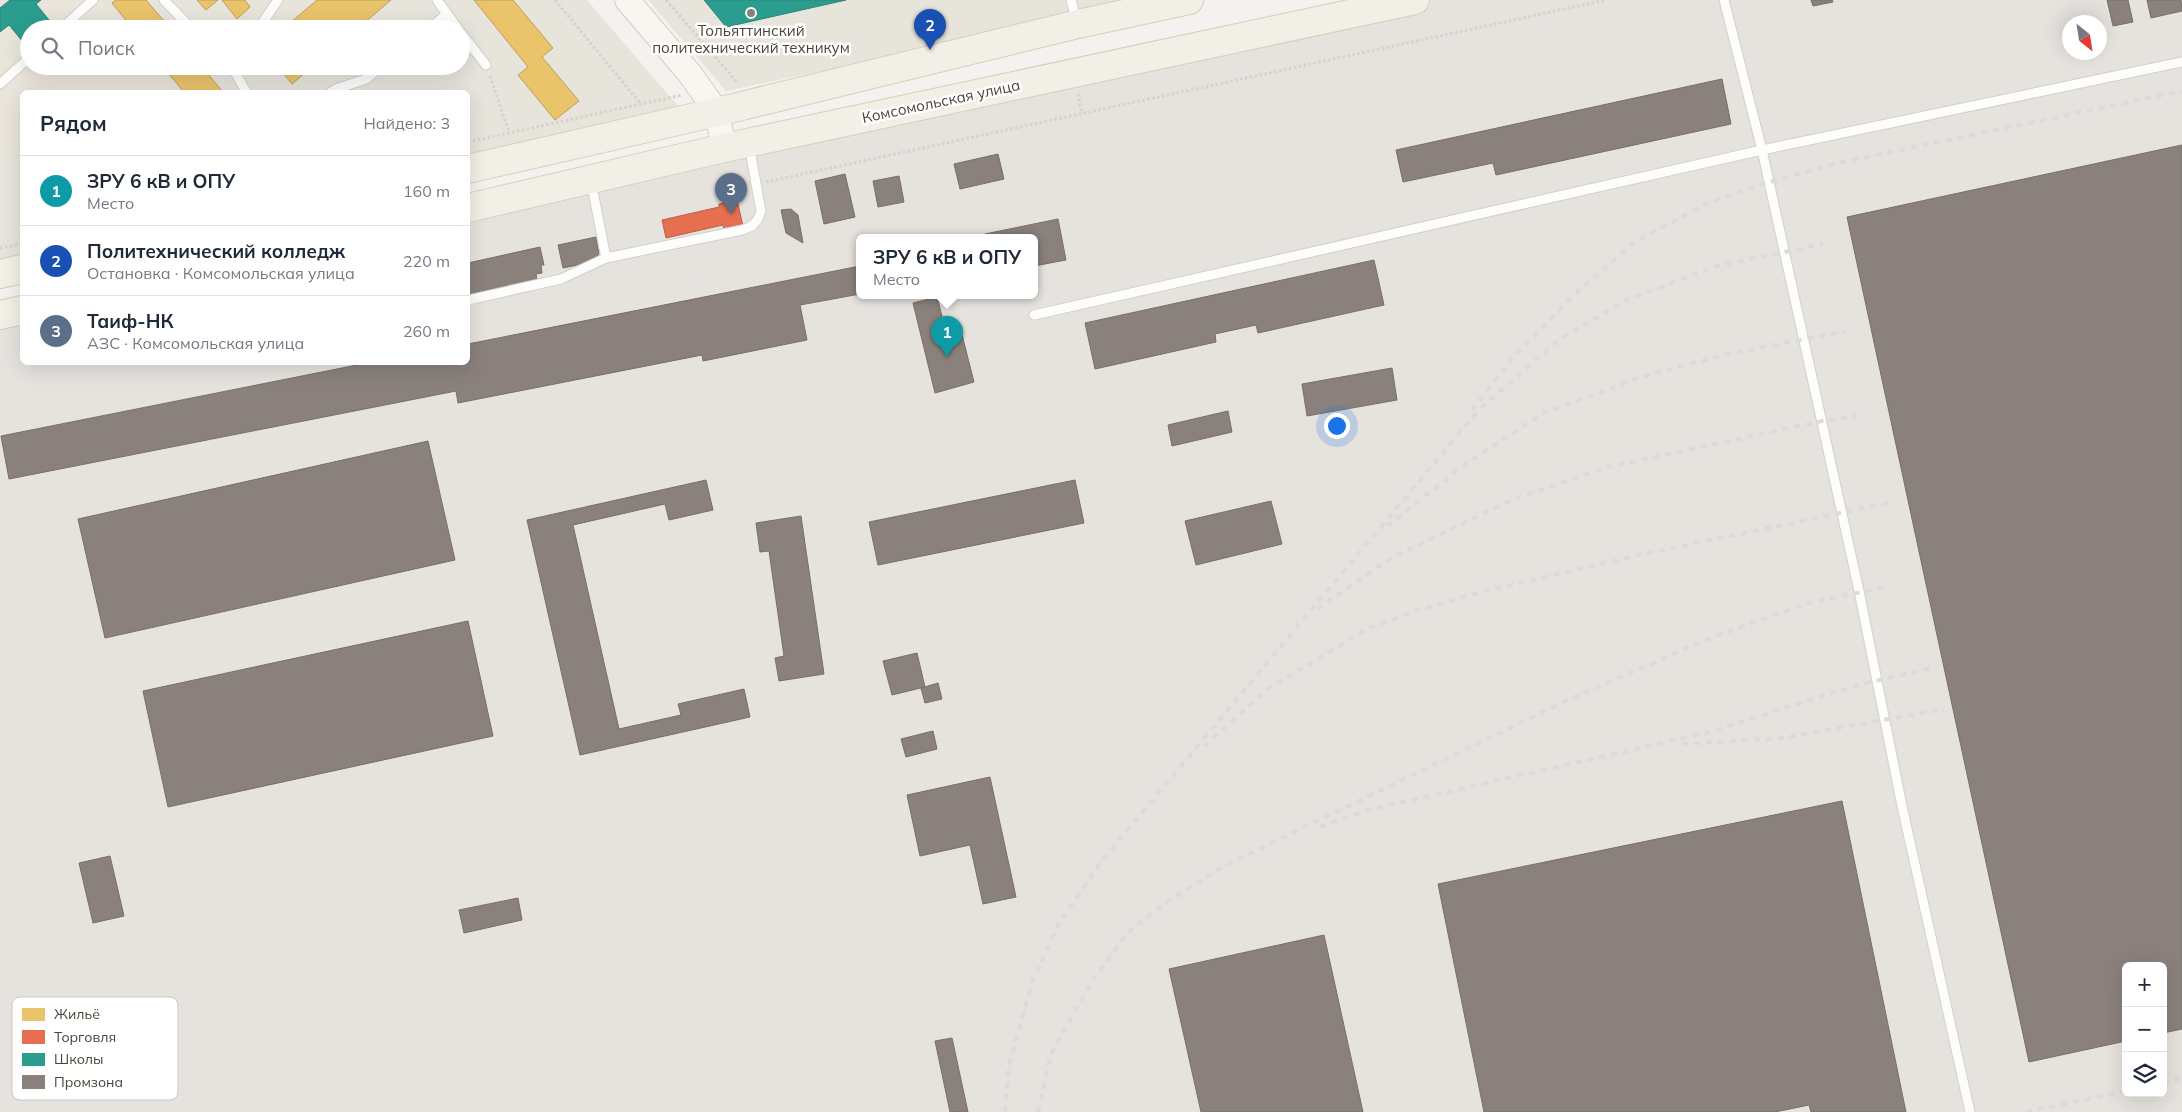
<!DOCTYPE html>
<html lang="ru">
<meta charset="utf-8">
<style>
body{margin:0;font-family:Mulish,sans-serif;background:#f2f2f3;color:#1f2937}
.controls{position:absolute;right:15px;bottom:15px;display:grid;overflow:hidden;border-radius:8px;box-shadow:0 5px 20px #0002}
.controls button{width:45px;height:45px;display:grid;place-items:center;padding:0;border:0;border-bottom:1px solid #e0e1e3;background:#fff;color:#1f2937;font:25px sans-serif}
.compass{position:absolute;left:2062px;top:15px;width:45px;height:45px;border-radius:50%;background:#fff;box-shadow:0 5px 20px #0002;rotate:150deg}
.you{position:absolute;left:1336px;top:425px;width:18px;height:18px;margin:-12px;border:4px solid #fff;border-radius:50%;background:#1a73e8;box-shadow:0 0 0 8px #1a73e833}
.badge{display:grid;place-items:center;width:32px;height:32px;border-radius:50%;background:#b45309;color:#fff;font-size:16px;font-weight:700}
.pin{position:absolute;translate:-50% -41px;filter:drop-shadow(0 1px 2px #0008)}
.pin::after{content:'';position:absolute;top:26px;width:18px;height:15px;background:inherit;clip-path:polygon(0 0,100% 0,50% 100%)}
.popup{position:absolute;left:856px;top:234px;width:182px;height:65px;box-sizing:border-box;display:grid;place-content:center;border-radius:8px;background:#fff;filter:drop-shadow(0 1px 4px #0005);font-size:16px;white-space:nowrap;color:#747a83}
.popup b{font-size:19px;color:#1f2937}
.popup::after{content:'';position:absolute;left:50%;top:100%;margin-left:-10px;border:10px solid transparent;border-top-color:#fff}
.list{margin:0;padding:0;list-style:none}
h2{display:flex;justify-content:space-between;align-items:center;height:65px;margin:0;padding:0 20px;font-size:21px}
h2 small{font-size:16px;font-weight:400;color:#747a83}
.list li{display:grid;grid-template-columns:32px 1fr auto;gap:15px;align-items:center;box-sizing:border-box;height:70px;padding:0 20px;border-top:1px solid #e0e1e3}
.list b{display:block;font-size:19px;white-space:nowrap}
.list p{margin:0;font-size:16px;white-space:nowrap;color:#747a83}
.list em{font-size:16px;font-style:normal;color:#747a83}
.icon{flex:none;width:28px;height:28px;fill:none;stroke:currentColor;stroke-width:2;stroke-linecap:round;stroke-linejoin:round}
.map{position:relative;flex:none;width:2182px;height:1112px;overflow:hidden}
.search{position:absolute;background:#fff;box-shadow:0 5px 20px #0002;left:20px;top:20px;width:450px;height:55px;display:flex;align-items:center;gap:12px;box-sizing:border-box;padding:0 18px;border-radius:28px;color:#747a83;font-size:19px}
.panel{position:absolute;background:#fff;box-shadow:0 5px 20px #0002;left:20px;top:90px;width:450px;height:275px;border-radius:8px}
.map>svg:first-child{display:block}
.residential{fill:#e7e4dc;fill-rule:evenodd}
.industrial{fill:#e6e2de;fill-rule:evenodd}
.education{fill:#eae5da}
.parking{fill:#e6e3df}
.homes{fill:#e9c46a;stroke:#ba9e5b}
.shops{fill:#e76f51;stroke:#b8624a}
.schools{fill:#2a9d8f;stroke:#348275}
.industry{fill:#8a817c;stroke:#776f68}
.lines{fill:none;stroke-linecap:round;stroke-linejoin:round}
.lane-casing{stroke:#d2d0cb;stroke-width:11}
.secondary-casing{stroke:#d3cfc5;stroke-width:26}
.primary-casing{stroke:#d6cebb;stroke-width:30}
.path{stroke:#d3d2cc;stroke-width:3;stroke-dasharray:2.5 2.5;stroke-linecap:butt}
.lane{stroke:#fdfdfc;stroke-width:9}
.secondary{stroke:#f7f6f1;stroke-width:24}
.primary{stroke:#f2efe6;stroke-width:28}
.rail{stroke:#dbdbda;stroke-width:4;stroke-dasharray:6 6;stroke-linecap:butt}
.poi-dot{fill:#868178;stroke:#fff;stroke-width:2}
.labels{text-anchor:middle;dominant-baseline:central;stroke-width:5;stroke-linejoin:round;paint-order:stroke}
.poi-label{font-size:15px;fill:#4b4439;stroke:#fff}
.street-label{font-size:15px;fill:#4b4439;stroke:#fff}
.key{fill:#fff;stroke:#c9c7c4;stroke-width:1}
.key-label{font-size:14px;fill:#4b4439}
</style>
<div class="map">
<svg width="2182" height="1112" viewBox="0 0 2182 1112">
<rect width="100%" height="100%" fill="#f4f2ee"/>
<g class="residential">
<path d="M0,0h587l97,113 -216,49v-70h-446v170l-22,5zM29,29h432v37h-432z"/>
<path d="M648,0h510l-432,91z"/>
</g>
<path class="industrial" d="M1426,0h756v1112h-2182v-796l22,-5v51h446v-149zM2070,22h30v30h-30zM860,238h174v58h-174zM2126,966h37v127h-37z"/>
<path class="education" d="M0,0h101l1,4 21,25h-94v37h125l22,26h-154v53l-22,5z"/>
<path class="parking" d="M772,237l6,30 -155,28 -5,-29z"/>
<g class="homes">
<path d="M116,0h30l18,21 -10,8h-21l-21,-26z"/>
<path d="M197,0h21l-12,10z"/>
<path d="M222,0h23l5,7 -13,12z"/>
<path d="M317,0h74l-34,29h-74z"/>
<path d="M474,0h39l40,48 -11,9 37,44 -24,19 -37,-45 10,-8z"/>
<path d="M162,66h39l22,26h-39z"/>
<path d="M277,66h36l-21,18z"/>
</g>
<path class="shops" d="M737,200l6,26 -19,4 -1,-5 -57,13 -4,-18 57,-13v-3z"/>
<g class="schools">
<path d="M10,0h31l-5,4 18,22 -3,3h-22l-1,19 -19,-23 -9,7v-24z"/>
<path d="M704,0h142l-120,27z"/>
</g>
<g class="industry">
<path d="M1811,0h21l1,2 -20,4z"/>
<path d="M2107,0h21l5,22 -20,4z"/>
<path d="M2147,0h34l1,11 -31,7z"/>
<path d="M1722,79l9,45 -235,51 -3,-12 -90,19 -7,-32z"/>
<path d="M2182,145v884l-19,4v-67h-37v75l-97,21 -182,-845z"/>
<path d="M998,154l6,25 -44,10 -6,-25z"/>
<path d="M845,174l10,43 -31,7 -9,-43z"/>
<path d="M899,176l5,26 -26,5 -5,-26z"/>
<path d="M791,209l7,6 5,28 -17,-10 -5,-23z"/>
<path d="M1058,219l8,41 -32,6v-28h-48l-1,-4z"/>
<path d="M596,237l3,17 -7,8 -29,6 -5,-23z"/>
<path d="M540,247l4,18h-3l1,8 -6,1 1,7 -69,15v-33z"/>
<path d="M1374,260l10,45 -126,28 -2,-8 -41,9 1,8 -121,27 -10,-46z"/>
<path d="M860,266v28l-60,11 7,35 -104,21 -1,-6 -244,48 -2,-12 -447,88 -8,-43 371,-74h96v-18z"/>
<path d="M937,297l9,34 14,-4 14,55 -39,11 -22,-90z"/>
<path d="M1392,368l5,32 -90,16 -5,-32z"/>
<path d="M1228,411l4,21 -60,14 -4,-21z"/>
<path d="M428,441l27,119 -350,78 -27,-119z"/>
<path d="M706,480l7,30 -44,10 -4,-16 -92,21 46,204 62,-14 -3,-11 66,-15 6,28 -170,38 -53,-235z"/>
<path d="M1075,480l9,43 -206,42 -9,-43z"/>
<path d="M1271,501l11,43 -86,21 -11,-44z"/>
<path d="M801,516l23,158 -45,7 -4,-23 9,-2 -15,-105 -9,1 -4,-29z"/>
<path d="M468,621l25,115 -325,71 -25,-116z"/>
<path d="M917,653l8,34 -33,8 -9,-34z"/>
<path d="M938,683l4,16 -17,4 -4,-15z"/>
<path d="M933,731l4,18 -31,8 -5,-18z"/>
<path d="M990,777l26,120 -33,7 -13,-59 -50,11 -13,-61z"/>
<path d="M1842,801l64,311h-95l-2,-7 -34,7h-291l-46,-228z"/>
<path d="M110,856l14,60 -31,7 -14,-60z"/>
<path d="M518,898l4,22 -58,13 -5,-23z"/>
<path d="M1324,935l39,177h-162l-32,-143z"/>
<path d="M952,1038l16,74h-18l-15,-71z"/>
</g>
<g class="lines">
<g class="lane-casing">
<g id="lane">
<path d="M164,0l28,29"/>
<path d="M437,0l21,29"/>
<path d="M1071,0l6,22"/>
<path d="M1724,0l38,150 97,441 43,215 68,306"/>
<path d="M61,29l32,-29"/>
<path d="M258,29l20,-29"/>
<path d="M429,29l18,-15"/>
<path d="M461,33l25,32"/>
<path d="M232,66l14,26"/>
<path d="M0,84l29,-26"/>
<path d="M331,92l5,-3 30,-10 16,-13"/>
<path d="M606,258l136,-28 10,-4 6,-7 3,-8 -12,-66"/>
<path d="M468,300l93,-21 45,-21 -15,-77"/>
<path d="M1034,315l728,-165 420,-88"/>
</g>
</g>
<g class="secondary-casing">
<path id="secondary" d="M627,0l63,74 27,38 7,36"/>
</g>
<g class="primary-casing">
<g id="primary">
<path d="M468,169l249,-57 361,-88 111,-24"/>
<path d="M468,208l256,-60 691,-148"/>
<path d="M0,274l22,-5"/>
<path d="M0,315l22,-5"/>
</g>
</g>
<g class="path">
<path d="M555,0l85,103"/>
<path d="M666,0l72,83"/>
<path d="M490,76l19,56"/>
<path d="M1078,94l4,20"/>
<path d="M468,142l214,-47"/>
<path d="M766,182l840,-182"/>
<path d="M0,248l22,-4"/>
</g>
<use href="#lane" class="lane"/>
<use href="#secondary" class="secondary"/>
<use href="#primary" class="primary"/>
<g class="rail">
<path d="M1472,410l40,-51 63,-65 57,-50 73,-40 64,-22 69,-19 344,-72"/>
<path d="M1387,526l80,-63 75,-49 99,-37 82,-22 123,-24"/>
<path d="M1317,609l76,-52 123,-59 92,-31 214,-46 35,-5"/>
<path d="M1682,744l100,-6 162,-29"/>
<path d="M1204,746l64,-57 97,-59 50,-19 66,-19 158,-37 249,-52"/>
<path d="M1320,827l48,-17 338,-77 152,-48 74,-17"/>
<path d="M2163,1083l19,-5"/>
<path d="M1005,1112l3,-43 24,-86 27,-60 45,-65 373,-446 79,-70 70,-42 91,-34 106,-22"/>
<path d="M1038,1112l13,-58 42,-74 34,-47 40,-31 59,-37 344,-166 143,-62 95,-34 78,-16"/>
<path d="M2026,1112l100,-21"/>
</g>
</g>
<circle class="poi-dot" cx="751" cy="13" r="5"/>
<g class="labels">
<g class="poi-label">
<text x="751" y="30">Тольяттинский<tspan x="751" dy="17">политехнический техникум</tspan></text>
</g>
<g class="street-label">
<text transform="translate(941 101) rotate(-12)">Комсомольская улица</text>
</g>
</g>
<rect x="12" y="997" width="166" height="103" rx="8" class="key"/>
<rect x="22" y="1008" width="23" height="13" fill="#e9c46a"/>
<rect x="22" y="1030" width="23" height="14" fill="#e76f51"/>
<rect x="22" y="1053" width="23" height="13" fill="#2a9d8f"/>
<rect x="22" y="1075" width="23" height="14" fill="#8a817c"/>
<g class="key-label">
<text x="54" y="1019">Жильё</text>
<text x="54" y="1042">Торговля</text>
<text x="54" y="1064">Школы</text>
<text x="54" y="1087">Промзона</text>
</g>
</svg>
<div class="controls">
<button>+</button>
<button>−</button>
<button><svg class="icon" aria-label="layers" viewBox="0 0 24 24"><path d="M12 4l9 5-9 5-9-5zM3 14l9 5 9-5"/></svg></button>
</div>
<svg class="compass" viewBox="-18 -18 36 36"><path d="M0-13l5 13h-10z" fill="#e53935"/><path d="M0 13l5-13h-10z" fill="#747a83"/></svg>
<div class="you"></div>
<div class="pin badge" style="left:947px;top:357px;background:#0f9aa8">1</div>
<div class="popup"><b>ЗРУ 6 кВ и ОПУ</b>Место</div>
<div class="pin badge" style="left:930px;top:50px;background:#1a4fb4">2</div>
<div class="pin badge" style="left:731px;top:214px;background:#5c6f8a">3</div>
<div class="search"><svg class="icon" aria-label="search" viewBox="0 0 24 24"><circle cx="10" cy="10" r="6"/><path d="M15 15l6 6"/></svg>Поиск</div>
<section class="panel">
<h2>Рядом<small>Найдено: 3</small></h2>
<ul class="list">
<li><span class="badge" style="background:#0f9aa8">1</span><div><b>ЗРУ 6 кВ и ОПУ</b><p>Место</p></div><em>160 m</em></li>
<li><span class="badge" style="background:#1a4fb4">2</span><div><b>Политехнический колледж</b><p>Остановка · Комсомольская улица</p></div><em>220 m</em></li>
<li><span class="badge" style="background:#5c6f8a">3</span><div><b>Таиф-НК</b><p>АЗС · Комсомольская улица</p></div><em>260 m</em></li>
</ul>
</section>
</div>
